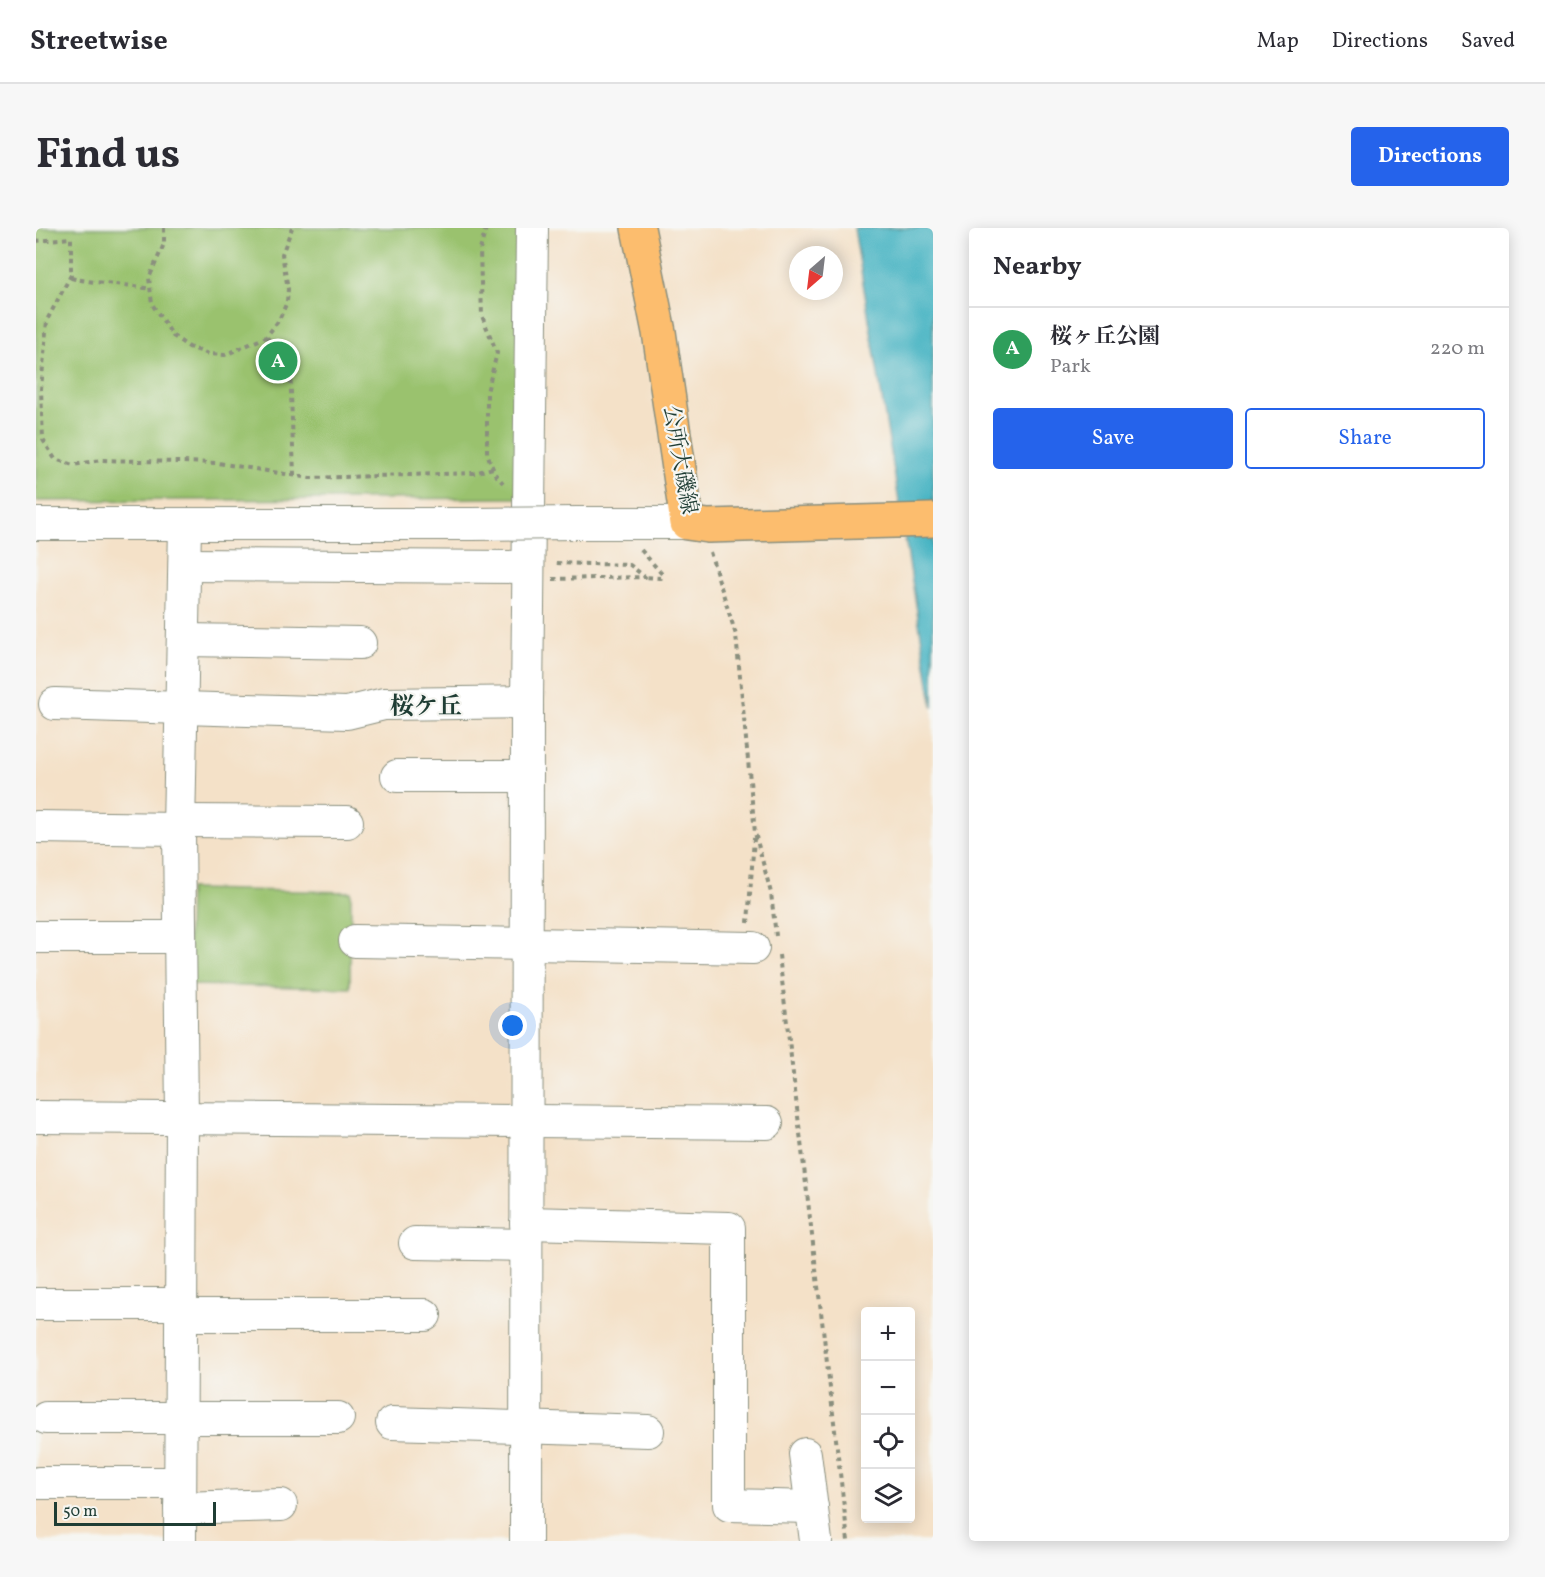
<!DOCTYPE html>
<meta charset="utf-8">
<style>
body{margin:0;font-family:Vollkorn,"Noto Serif JP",serif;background:#f7f7f7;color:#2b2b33}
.controls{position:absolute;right:18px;bottom:18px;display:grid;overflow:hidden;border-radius:6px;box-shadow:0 3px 15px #0003}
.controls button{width:54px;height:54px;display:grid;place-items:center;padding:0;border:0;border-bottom:2px solid #e1e1e2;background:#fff;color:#2b2b33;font:30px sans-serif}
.compass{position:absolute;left:753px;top:18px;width:54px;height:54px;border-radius:50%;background:#fff;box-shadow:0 3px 15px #0003;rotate:208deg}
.scale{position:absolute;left:18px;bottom:15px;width:162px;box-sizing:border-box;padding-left:6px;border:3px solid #1f3d34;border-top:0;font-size:16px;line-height:21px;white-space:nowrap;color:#1f3d34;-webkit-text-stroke:4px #f6f6f2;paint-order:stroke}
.you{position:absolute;left:477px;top:798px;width:21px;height:21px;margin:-15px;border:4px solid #fff;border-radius:50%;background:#1a73e8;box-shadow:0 0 0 9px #1a73e833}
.badge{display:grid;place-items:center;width:39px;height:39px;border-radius:50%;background:#2563eb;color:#fff;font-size:20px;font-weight:700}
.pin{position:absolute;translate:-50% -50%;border:3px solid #fff;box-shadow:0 2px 6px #0006}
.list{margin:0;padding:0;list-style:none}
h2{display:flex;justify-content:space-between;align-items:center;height:78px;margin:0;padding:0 24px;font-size:26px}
h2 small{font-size:20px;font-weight:400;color:#7c7c81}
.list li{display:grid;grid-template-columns:39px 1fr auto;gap:18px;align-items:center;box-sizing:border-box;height:84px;padding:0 24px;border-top:2px solid #e1e1e2}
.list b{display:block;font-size:22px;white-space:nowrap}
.list p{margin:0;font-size:20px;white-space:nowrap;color:#7c7c81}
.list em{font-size:20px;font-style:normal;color:#7c7c81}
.actions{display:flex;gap:12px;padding:18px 24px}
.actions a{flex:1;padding:14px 0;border:2px solid #2563eb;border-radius:6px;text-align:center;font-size:21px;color:#2563eb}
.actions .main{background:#2563eb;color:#fff}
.icon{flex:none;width:33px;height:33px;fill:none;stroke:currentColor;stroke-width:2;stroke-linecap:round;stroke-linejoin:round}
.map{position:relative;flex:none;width:897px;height:1313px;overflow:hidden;border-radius:6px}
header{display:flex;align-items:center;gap:36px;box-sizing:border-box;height:84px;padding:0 30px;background:#fff;border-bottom:2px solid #e1e1e2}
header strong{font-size:28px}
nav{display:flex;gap:33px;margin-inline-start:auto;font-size:21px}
.intro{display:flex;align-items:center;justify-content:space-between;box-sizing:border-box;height:144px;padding:0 36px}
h1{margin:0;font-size:42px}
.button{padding:15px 27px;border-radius:6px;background:#2563eb;color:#fff;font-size:21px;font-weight:700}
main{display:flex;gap:36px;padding:0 36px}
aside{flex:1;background:#fff;border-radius:6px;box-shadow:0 3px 15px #0003}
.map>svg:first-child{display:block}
.green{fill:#9ac26e;stroke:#5c8051;stroke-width:1.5}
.water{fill:#47b4c3;stroke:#33787c;stroke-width:1.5}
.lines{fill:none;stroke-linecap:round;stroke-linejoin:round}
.minor-casing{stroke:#8a8f7e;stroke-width:34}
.major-casing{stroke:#8a8f7e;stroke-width:36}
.path{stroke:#8a8f7e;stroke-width:4;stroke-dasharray:4.5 4.5;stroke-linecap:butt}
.minor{stroke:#fff;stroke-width:32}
.major{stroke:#fcbd6e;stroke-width:33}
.minor-bridge-casing{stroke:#8a8f7e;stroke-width:34;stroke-linecap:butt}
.minor-bridge{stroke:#fff;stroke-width:32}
.labels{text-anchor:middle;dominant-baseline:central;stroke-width:4.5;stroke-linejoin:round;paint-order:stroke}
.street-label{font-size:22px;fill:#1f3d34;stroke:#f6f6f2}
.neighbourhood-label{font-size:24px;font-weight:bold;fill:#1f3d34;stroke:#f6f6f2}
</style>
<header>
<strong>Streetwise</strong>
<nav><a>Map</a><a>Directions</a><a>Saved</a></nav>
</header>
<div class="intro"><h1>Find us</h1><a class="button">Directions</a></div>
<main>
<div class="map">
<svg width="897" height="1313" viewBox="0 0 897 1313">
<rect width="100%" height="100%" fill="#f6f6f2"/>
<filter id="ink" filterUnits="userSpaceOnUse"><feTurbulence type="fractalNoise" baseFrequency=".0167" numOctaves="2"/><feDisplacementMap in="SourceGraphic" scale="12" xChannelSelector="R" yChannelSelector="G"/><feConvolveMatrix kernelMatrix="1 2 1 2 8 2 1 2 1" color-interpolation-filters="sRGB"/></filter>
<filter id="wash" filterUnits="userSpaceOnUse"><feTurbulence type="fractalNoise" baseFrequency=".008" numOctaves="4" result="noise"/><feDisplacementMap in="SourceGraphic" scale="24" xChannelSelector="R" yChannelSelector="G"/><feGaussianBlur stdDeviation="1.35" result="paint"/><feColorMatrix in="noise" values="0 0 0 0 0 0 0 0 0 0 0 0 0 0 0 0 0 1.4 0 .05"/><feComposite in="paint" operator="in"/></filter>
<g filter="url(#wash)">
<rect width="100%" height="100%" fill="#f4e1c8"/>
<g class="green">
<path d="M0,0h484v270l-484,3z"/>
<path d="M153,661l162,3 -1,96 -163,-3z"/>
</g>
<path class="water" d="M818,0h79v480z"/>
</g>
<g filter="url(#ink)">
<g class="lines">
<g class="minor-casing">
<g id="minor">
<path d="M543,295h108"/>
<path d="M0,296h436"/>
<path d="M149,337l343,2"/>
<path d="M149,412l175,3"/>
<path d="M19,476l292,9 37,-9 143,-2"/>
<path d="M361,548h130"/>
<path d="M144,593l167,1"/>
<path d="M1,599l142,2"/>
<path d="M0,709h144"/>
<path d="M319,713l398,7"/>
<path d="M0,889l731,6"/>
<path d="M490,995l203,5v277l83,2"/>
<path d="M379,1015l111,2"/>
<path d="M0,1076h145"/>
<path d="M145,1087h244"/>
<path d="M10,1190h292"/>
<path d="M356,1195l256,8"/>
<path d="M769,1226l11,87"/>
<path d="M3,1255h141"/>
<path d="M144,1280l101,-3"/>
<path d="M144,1313l2,-423 -3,-289 6,-304"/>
<path d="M490,1313l1,-839 5,-474"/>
</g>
</g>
<g class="major-casing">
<path id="major" d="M602,0l21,104 28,191 21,3 225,-6"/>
</g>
<g class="path">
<path d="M128,0v16l-15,34 3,26 21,32 16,11 20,7 16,1 41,-18 13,-17 8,-18 1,-13 -6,-35 10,-26"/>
<path d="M450,0l-6,22 2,66 15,37 -10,39v61l8,21 8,9"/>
<path d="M0,13l35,-3v37l-24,45 -6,69 2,51 12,19 18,6 28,-5 117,3 92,15 164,-5 19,-5"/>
<path d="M35,50c26,6 53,5 79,11"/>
<path d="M230,109l20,16 4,13 4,109"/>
<path d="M605,322l21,24 -1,4 -16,-1"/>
<path d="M674,324l26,83 19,198 16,60 5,43"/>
<path d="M517,351l92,-2 -15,-12 -75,-2"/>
<path d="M712,695l6,-85"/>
<path d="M743,727l69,586"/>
</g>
<use href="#minor" class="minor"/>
<use href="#major" class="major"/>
<g class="minor-bridge-casing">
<path id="minor-bridge" d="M436,296l107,-1"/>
</g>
<use href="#minor-bridge" class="minor-bridge"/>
</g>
</g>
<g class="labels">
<g class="street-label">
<text transform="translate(643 232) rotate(80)">公所大磯線</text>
</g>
<g class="neighbourhood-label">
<text x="390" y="480">桜ケ丘</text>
</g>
</g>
</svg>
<div class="controls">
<button>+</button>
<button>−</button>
<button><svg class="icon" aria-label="locate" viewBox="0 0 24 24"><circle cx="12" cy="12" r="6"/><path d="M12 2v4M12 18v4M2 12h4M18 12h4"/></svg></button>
<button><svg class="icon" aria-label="layers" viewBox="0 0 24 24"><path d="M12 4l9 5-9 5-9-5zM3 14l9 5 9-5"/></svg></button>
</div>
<svg class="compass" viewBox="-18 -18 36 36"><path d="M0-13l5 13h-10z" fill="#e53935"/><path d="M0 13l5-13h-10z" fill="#7c7c81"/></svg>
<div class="scale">50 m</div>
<div class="you"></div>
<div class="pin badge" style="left:242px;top:133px;background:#2e9e5b">A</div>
</div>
<aside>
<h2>Nearby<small></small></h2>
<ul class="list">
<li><span class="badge" style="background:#2e9e5b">A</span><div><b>桜ヶ丘公園</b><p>Park</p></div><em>220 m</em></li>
</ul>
<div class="actions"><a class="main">Save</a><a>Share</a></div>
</aside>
</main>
